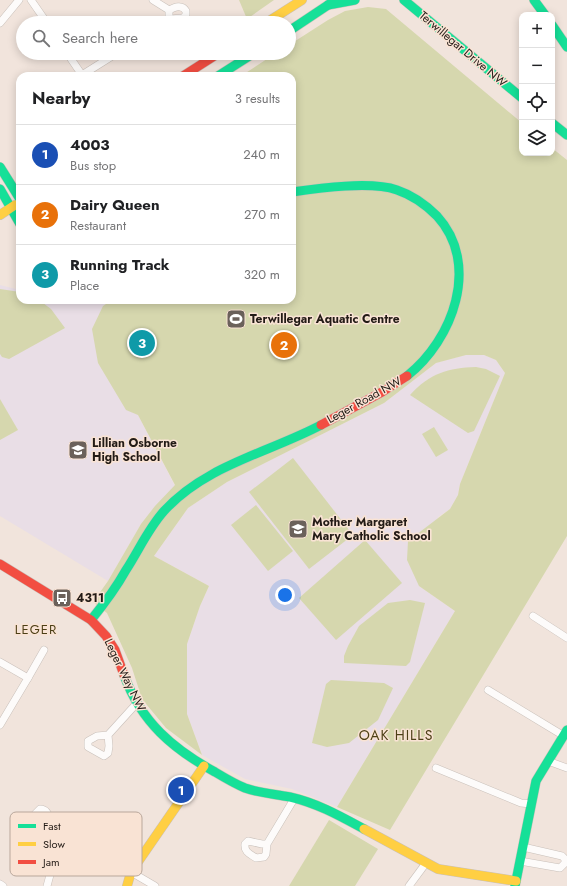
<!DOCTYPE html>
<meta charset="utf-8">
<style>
body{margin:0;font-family:Jost,sans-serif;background:#f2f2f2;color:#202124}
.controls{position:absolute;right:12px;top:12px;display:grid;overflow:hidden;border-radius:8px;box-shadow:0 2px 10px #0003}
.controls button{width:36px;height:36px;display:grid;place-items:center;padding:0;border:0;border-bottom:1px solid #e0e0e0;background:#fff;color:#202124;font:20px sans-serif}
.you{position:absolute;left:285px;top:595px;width:14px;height:14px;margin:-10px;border:3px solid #fff;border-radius:50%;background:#1a73e8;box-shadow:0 0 0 6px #1a73e833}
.badge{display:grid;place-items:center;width:26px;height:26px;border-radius:50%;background:#7c3aed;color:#fff;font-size:13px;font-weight:700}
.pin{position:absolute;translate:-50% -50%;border:2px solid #fff;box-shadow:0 1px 4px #0006}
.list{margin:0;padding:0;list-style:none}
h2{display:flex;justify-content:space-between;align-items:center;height:52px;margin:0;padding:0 16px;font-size:17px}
h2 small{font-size:13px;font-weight:400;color:#757577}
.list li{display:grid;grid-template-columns:26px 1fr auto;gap:12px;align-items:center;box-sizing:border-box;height:60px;padding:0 16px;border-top:1px solid #e0e0e0}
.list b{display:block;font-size:15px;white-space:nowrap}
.list p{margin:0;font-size:13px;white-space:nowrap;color:#757577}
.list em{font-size:13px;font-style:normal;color:#757577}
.icon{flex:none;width:22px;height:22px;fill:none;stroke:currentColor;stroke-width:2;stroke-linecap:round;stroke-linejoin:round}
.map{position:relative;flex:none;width:567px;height:886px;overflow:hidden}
.search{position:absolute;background:#fff;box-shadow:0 2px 10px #0003;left:16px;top:16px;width:280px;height:44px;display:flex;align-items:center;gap:10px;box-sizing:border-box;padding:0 14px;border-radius:22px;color:#757577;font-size:15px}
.panel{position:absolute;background:#fff;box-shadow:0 2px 10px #0003;left:16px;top:72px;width:280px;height:232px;border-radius:12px}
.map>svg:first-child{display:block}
.education{fill:#e9dee6}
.green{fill:#d6d7ae}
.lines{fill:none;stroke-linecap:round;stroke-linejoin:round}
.street-casing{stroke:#c9c0ba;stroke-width:8}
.fast-casing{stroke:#c9c0ba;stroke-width:10}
.slow-casing{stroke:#c9c0ba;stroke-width:10}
.jam-casing{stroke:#c9c0ba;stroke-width:10}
.street{stroke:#fdfbfa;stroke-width:7}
.fast{stroke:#16e098;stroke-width:9}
.slow{stroke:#ffcf43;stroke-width:9}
.jam{stroke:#f24e42;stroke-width:9}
.labels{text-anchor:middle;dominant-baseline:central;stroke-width:3;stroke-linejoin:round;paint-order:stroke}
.street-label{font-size:12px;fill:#231b16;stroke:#f9e3d4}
.poi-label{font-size:12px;font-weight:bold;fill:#231b16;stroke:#f9e3d4;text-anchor:start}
.neighbourhood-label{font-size:13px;letter-spacing:1px;fill:#4c3f16;stroke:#f9e3d4}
.quarter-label{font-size:14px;letter-spacing:1px;fill:#4c3f16;stroke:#f9e3d4}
.key{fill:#f9e3d4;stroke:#b9a79b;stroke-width:1}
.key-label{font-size:11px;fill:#231b16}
</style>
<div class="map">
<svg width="567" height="886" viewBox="0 0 567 886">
<rect width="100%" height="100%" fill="#f1e4dc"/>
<g class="education">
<path d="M0,285l20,5v10h92l-9,6 -6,47 1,10 40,52 37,71 -34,38 -33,57 -108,-65z"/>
<path d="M466,355h18l12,5 9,13 -45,111 -2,11 -8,14 -12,8 -19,69 36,25 -118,196 -45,-18 -47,-10 -43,-24 -15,-41v-70l13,-38 9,-20 -55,-30 34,-48 39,-26 157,-79 52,-40z"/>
</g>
<g class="green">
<path d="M239,0h35l-27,19z"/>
<path d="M368,7l18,2 136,114v30h30v-5l15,12v376l-177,294 -53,-23 118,-196 -36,-25 -12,-26 1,-19 42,-32 8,-14 2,-11 45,-111 -9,-13 -12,-5h-18l-30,8 -52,40 -157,79 -39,26 -34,48 55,30 -9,20 -13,38v70l15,41 -36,-27 -24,-29 -10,-31 -25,-55 -14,-11 15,-21 33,-57 14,-18 20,-21 -37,-70 -12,-5 -28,-47 -6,-34 11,-23 9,-6h180v-224h-51l35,-23h13v-8l39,-25 17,-9z"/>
<path d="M0,289l20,3v8h19l12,9 14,19 -56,31 -7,-2 -2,-3z"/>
<path d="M476,367l10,2 14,7 -26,55 -6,2 -58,-38c20,-22 38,-27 66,-28z"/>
<path d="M0,399l18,31 -18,10z"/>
<path d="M434,427l14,23 -12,7 -14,-23z"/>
<path d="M293,458l60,77 -44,34 -60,-77z"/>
<path d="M256,505l37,46 -25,20 -37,-46z"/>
<path d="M365,540l37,43 -66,57 -37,-42z"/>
<path d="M410,600l15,3 -15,59 -4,4 -62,-3v-7l4,-10 11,-20 29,-23z"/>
<path d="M331,680l53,3 9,5 -15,32 -29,23 -22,4 -15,-4 14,-59z"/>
<path d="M329,820l49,29 -23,37h-66z"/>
</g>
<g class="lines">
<g class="street-casing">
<g id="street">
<path d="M31,0l16,23"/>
<path d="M153,0l16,10v9l-5,4"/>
<path d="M169,10c6,-3 13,-6 17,1v4l-3,3 -14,1"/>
<path d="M0,23l19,-23"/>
<path d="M67,53l15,22 35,-22"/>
<path d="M533,616l34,22"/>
<path d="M0,662l28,16 -28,47"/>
<path d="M28,678l16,-28"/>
<path d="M488,690l76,46"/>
<path d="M108,735l-11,1 -9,5v6l16,9 4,-3 1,-7 -1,-11 29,-32"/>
<path d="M548,761l19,7"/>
<path d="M436,768l85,35 10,1"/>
<path d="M267,844h-5l-14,-3 -3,3c-1,8 5,10 11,14l8,-1 2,-3 1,-10 27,-45"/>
<path d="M520,861l40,7 5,-5v-4l-3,-3 -39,-9"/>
<path d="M131,872l24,14"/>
<path d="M0,884l3,2"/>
<path d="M47,886l9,-33 9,-21 -16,-12 -3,2 -8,-2 -3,-6 5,-5c6,0 9,5 9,11"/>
<path d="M409,886l17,-23"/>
</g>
</g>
<g class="fast-casing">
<g id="fast">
<path d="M404,0l118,98"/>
<path d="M534,0l11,15"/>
<path d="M328,5l27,-5"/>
<path d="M552,25l15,22"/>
<path d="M289,31l45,-30"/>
<path d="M218,76l36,-23"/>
<path d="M552,123l15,12"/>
<path d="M0,167l20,32"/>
<path d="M0,189l20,35"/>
<path d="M292,192c28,-4 79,-11 105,-2 15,5 29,15 40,26 44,48 16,124 -30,160"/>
<path d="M91,620c13,-16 25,-32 35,-50 13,-20 22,-41 38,-59 42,-46 104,-58 157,-86"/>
<path d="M124,675c17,47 49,74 91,97 10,6 20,12 30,16 14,5 30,6 45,9 27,6 50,19 74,32"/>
<path d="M515,886l21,-105 31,-51"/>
</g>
</g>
<g class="slow-casing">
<g id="slow">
<path d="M266,23l36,-23"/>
<path d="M0,215l15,-10"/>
<path d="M364,829l74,40 78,12"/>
<path d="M127,886l4,-14 73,-106"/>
</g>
</g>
<g class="jam-casing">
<g id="jam">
<path d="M183,76l36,-23"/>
<path d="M321,425l61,-33 25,-16"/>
<path d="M0,564l91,56 15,16 9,14 9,25"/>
</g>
</g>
<use href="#street" class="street"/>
<use href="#fast" class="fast"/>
<use href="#slow" class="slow"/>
<use href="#jam" class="jam"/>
</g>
<defs>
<g id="stadium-square" transform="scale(1)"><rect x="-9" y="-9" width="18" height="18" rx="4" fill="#6b615b" stroke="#f9e3d4"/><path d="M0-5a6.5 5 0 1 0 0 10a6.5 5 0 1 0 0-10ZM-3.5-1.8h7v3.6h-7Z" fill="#fff"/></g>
<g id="school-square" transform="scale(1)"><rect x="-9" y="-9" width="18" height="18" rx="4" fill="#6b615b" stroke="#f9e3d4"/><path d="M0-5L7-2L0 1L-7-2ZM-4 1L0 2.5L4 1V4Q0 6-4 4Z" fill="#fff"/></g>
<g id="bus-square" transform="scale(1)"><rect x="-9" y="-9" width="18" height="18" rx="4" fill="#6b615b" stroke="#f9e3d4"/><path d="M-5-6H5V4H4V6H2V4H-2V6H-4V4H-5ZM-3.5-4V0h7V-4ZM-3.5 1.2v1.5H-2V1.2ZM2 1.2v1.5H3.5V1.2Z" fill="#fff"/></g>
</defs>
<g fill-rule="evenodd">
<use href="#stadium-square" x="236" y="319"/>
<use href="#school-square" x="78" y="450"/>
<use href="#school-square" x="298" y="529"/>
<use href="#bus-square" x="62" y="598"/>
</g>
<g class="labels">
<g class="street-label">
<text transform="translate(463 49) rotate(40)">Terwillegar Drive NW</text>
<text transform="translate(364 400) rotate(-29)">Leger Road NW</text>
<text transform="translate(125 675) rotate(64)">Leger Way NW</text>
</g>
<g class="poi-label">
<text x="250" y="319">Terwillegar Aquatic Centre</text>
<text x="92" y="443">Lillian Osborne<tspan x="92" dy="14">High School</tspan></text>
<text x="312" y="522">Mother Margaret<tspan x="312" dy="14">Mary Catholic School</tspan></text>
<text x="76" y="598">4311</text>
</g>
<g class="neighbourhood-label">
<text x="36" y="629">LEGER</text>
</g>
<g class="quarter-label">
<text x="396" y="735">OAK HILLS</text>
</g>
</g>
<rect x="10" y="812" width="132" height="64" rx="6" class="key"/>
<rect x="18" y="824" width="18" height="4" fill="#16e098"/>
<rect x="18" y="842" width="18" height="4" fill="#ffcf43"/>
<rect x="18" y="860" width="18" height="4" fill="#f24e42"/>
<g class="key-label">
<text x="43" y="830">Fast</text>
<text x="43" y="848">Slow</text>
<text x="43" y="866">Jam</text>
</g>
</svg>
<div class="controls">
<button>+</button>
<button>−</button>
<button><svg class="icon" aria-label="locate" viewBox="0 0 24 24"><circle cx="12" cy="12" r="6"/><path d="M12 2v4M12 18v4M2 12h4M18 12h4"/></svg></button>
<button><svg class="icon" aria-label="layers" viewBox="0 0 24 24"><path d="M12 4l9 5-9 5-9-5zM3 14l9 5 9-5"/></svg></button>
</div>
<div class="you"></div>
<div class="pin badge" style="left:181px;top:790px;background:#1a4fb4">1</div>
<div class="pin badge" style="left:284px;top:345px;background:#e8710a">2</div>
<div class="pin badge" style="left:142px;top:343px;background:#0f9aa8">3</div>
<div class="search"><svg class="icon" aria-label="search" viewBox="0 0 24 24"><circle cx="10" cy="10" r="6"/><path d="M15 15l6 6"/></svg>Search here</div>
<section class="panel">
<h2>Nearby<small>3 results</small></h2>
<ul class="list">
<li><span class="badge" style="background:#1a4fb4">1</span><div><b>4003</b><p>Bus stop</p></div><em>240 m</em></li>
<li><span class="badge" style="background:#e8710a">2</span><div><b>Dairy Queen</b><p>Restaurant</p></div><em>270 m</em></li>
<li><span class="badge" style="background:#0f9aa8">3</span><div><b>Running Track</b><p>Place</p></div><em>320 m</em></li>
</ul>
</section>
</div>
